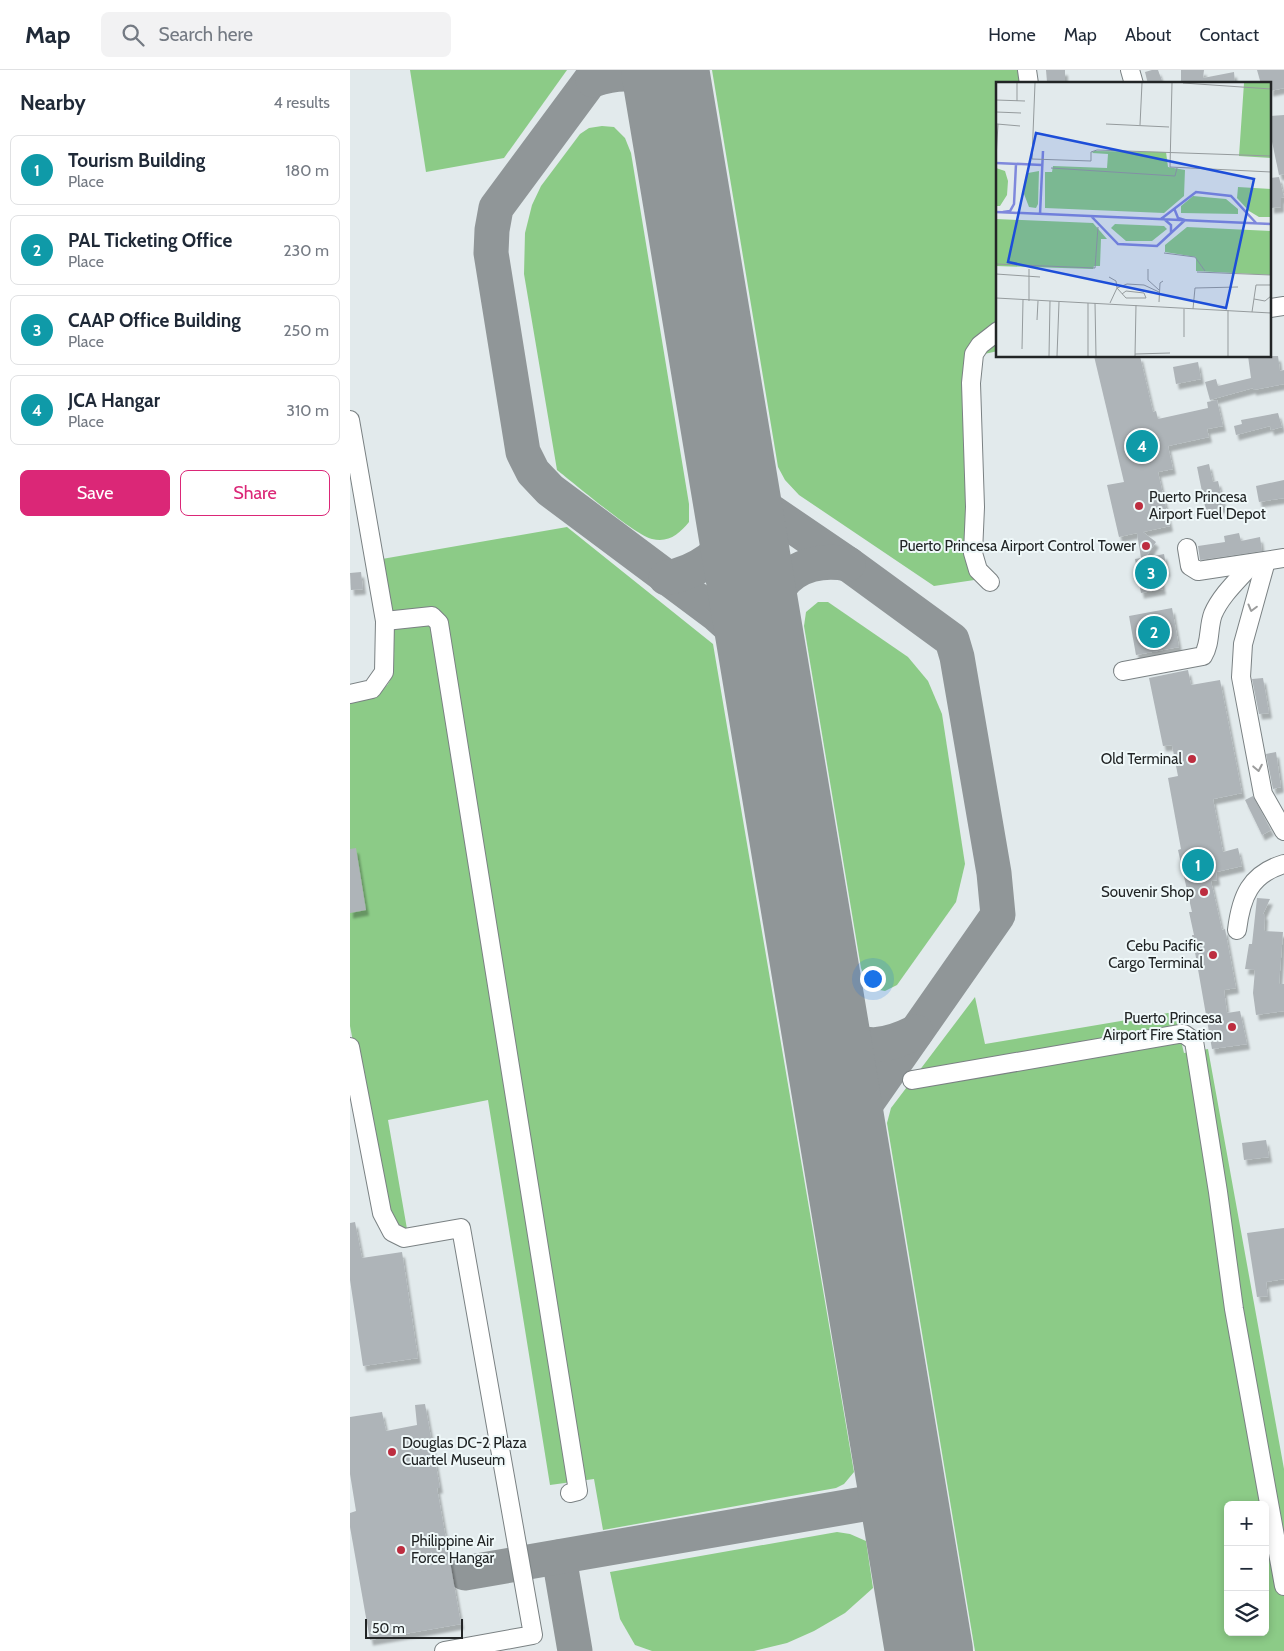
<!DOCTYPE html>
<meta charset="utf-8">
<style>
body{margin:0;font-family:Cabin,sans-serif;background:#f2f2f3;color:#1f2937}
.controls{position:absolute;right:15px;bottom:15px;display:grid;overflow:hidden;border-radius:8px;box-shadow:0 2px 8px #0003}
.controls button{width:45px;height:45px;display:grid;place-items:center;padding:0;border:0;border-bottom:1px solid #e0e1e3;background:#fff;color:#1f2937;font:25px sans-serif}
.scale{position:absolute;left:15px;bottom:12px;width:98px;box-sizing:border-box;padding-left:5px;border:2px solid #222526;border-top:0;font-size:14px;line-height:18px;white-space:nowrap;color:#222526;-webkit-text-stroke:4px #eff8f9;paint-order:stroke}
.you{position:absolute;left:522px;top:908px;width:18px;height:18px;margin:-12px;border:4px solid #fff;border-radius:50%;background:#1a73e8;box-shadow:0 0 0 8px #1a73e833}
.badge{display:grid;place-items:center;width:32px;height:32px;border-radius:50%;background:#db2777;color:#fff;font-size:16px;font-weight:700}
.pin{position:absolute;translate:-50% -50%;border:2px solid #fff;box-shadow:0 1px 5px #0006}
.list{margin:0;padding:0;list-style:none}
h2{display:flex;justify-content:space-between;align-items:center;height:65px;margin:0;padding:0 20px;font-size:21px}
h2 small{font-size:16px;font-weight:400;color:#747a83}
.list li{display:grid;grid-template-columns:32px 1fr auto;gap:15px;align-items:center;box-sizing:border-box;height:70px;margin:0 10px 10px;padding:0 10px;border:1px solid #e0e1e3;border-radius:8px}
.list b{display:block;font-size:19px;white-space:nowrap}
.list p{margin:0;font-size:16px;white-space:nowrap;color:#747a83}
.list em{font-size:16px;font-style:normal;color:#747a83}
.actions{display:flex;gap:10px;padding:15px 20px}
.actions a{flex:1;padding:11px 0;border:1px solid #db2777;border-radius:8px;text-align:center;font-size:18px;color:#db2777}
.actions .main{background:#db2777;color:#fff}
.icon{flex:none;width:28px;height:28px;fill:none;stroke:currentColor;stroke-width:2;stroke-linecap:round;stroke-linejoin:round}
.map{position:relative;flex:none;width:934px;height:1581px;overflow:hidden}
header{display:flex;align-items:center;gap:30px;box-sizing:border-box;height:70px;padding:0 25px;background:#fff;border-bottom:1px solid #e0e1e3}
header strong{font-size:24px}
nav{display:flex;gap:28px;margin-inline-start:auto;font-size:18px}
.search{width:350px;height:45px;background:#f2f2f3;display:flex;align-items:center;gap:12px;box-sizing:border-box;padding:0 18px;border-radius:8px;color:#747a83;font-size:19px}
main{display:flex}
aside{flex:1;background:#fff}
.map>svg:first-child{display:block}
.green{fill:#8ccb87;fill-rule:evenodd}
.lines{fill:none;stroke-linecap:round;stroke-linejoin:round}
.taxiway{stroke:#909698;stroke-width:35}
.runway{stroke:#909698;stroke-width:88}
.building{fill:#aeb4b8;filter:url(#shadow)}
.minor-casing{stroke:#7a8183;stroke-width:20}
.minor{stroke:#fff;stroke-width:18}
.oneway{stroke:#9c9d9d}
.poi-dot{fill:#bd2d3f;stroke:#eff8f9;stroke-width:2}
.labels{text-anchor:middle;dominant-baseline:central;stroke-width:4;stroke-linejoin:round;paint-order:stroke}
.poi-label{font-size:15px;fill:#222526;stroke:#eff8f9;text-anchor:end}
.inset-river{fill:none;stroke:#7f88dc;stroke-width:2.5}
.inset-road{fill:none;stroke:#959b9d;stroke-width:1}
.view{fill:#1d4ed8;fill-opacity:0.15;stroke:#1d4ed8;stroke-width:2.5}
.inset-edge{fill:none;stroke:#222526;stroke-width:2.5}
</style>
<header>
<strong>Map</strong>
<div class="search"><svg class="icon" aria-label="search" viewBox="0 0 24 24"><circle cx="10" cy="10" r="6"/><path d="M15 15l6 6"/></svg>Search here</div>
<nav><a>Home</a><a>Map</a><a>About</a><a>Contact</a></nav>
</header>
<main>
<aside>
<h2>Nearby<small>4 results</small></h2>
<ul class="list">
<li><span class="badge" style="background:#0f9aa8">1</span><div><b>Tourism Building</b><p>Place</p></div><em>180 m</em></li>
<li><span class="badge" style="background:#0f9aa8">2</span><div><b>PAL Ticketing Office</b><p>Place</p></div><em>230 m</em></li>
<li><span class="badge" style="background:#0f9aa8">3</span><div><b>CAAP Office Building</b><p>Place</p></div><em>250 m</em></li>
<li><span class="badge" style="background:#0f9aa8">4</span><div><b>JCA Hangar</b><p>Place</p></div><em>310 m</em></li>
</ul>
<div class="actions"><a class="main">Save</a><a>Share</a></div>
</aside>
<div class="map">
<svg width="934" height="1581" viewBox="0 0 934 1581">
<defs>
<filter id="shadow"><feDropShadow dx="3" dy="5.5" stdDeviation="1" flood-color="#0004"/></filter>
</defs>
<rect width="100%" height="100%" fill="#e2eaec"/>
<g class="green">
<path d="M60,0h157l-63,88 -78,14z"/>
<path d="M362,0h318l2,14h-34v267l-23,5 6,223 -47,7 -135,-91 -14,-15 -7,-13z"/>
<path d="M252,56l12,1 11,11 6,15 58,351v18c-10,12 -20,21 -37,17 -17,-4 -77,-55 -95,-69l-33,-196 1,-41 7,-28 9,-19 39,-52 9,-6z"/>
<path d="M217,457l146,117 141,828 -10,12 -8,4 -233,42 -9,-51 -44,6 -62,-385 -100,20 19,109c-14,1 -18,-16 -23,-27l-34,-176v-326c14,-3 29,-4 38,-16 15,-21 -2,-98 -6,-125z"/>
<path d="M468,532h10l80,55 20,24 14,33 23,150 -9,38 -59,83 -12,6c-15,-2 -19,-10 -24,-23l-57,-342 2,-14z"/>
<path d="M625,927l10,47 189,-32 10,41 24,-4 76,420v182h-309l-88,-528 4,-15zM878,1435h37v127h-37z"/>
<path d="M487,1462l13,2 16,7 7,47 -28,25 -31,18 -27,12 -33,8h-102l-17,-6 -15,-26 -10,-47z"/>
</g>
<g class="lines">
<g class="taxiway">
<path d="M248,0l-102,138 -4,22 -1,23 32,199 10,20 17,18 166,124 47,42"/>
<path d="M243,10c29,-10 62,-10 77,20"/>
<path d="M385,417l113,77 104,76 5,17 37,216 4,42 -139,199 -15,27"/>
<path d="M316,508c28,-5 63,-24 69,-56 2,-11 0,-23 0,-35"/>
<path d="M409,565c7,-16 12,-37 22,-50 16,-21 43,-26 67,-21"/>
<path d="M476,965c40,11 52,16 90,-3"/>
<path d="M209,1487l16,94"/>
<path d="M115,1503l439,-76"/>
<path d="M566,1581l8,-30"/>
</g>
<path class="runway" d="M315,0l264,1581"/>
</g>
<g class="building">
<path d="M696,0h19v11l-18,1z"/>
<path d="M802,0h6l4,11 -14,3 -3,-12z"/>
<path d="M831,0h23l-1,8 31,-6 1,11 -54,1z"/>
<path d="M907,0h27v18l-14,3v-7h-9z"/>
<path d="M934,45v59l-5,1 -9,-43v-16z"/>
<path d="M929,107l5,20 -3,1v9l-10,1 -1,-30z"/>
<path d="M744,286h46l13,56 3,-1 2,8 50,-11 -1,-6 10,-2 6,26 -16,3 2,8 -41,9 5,23 -15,3 12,54 -27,6 13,10 -11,16 19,-4 3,17 -7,4 3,14 -22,4 -6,-34 6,-1 -4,-25 -18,4 -12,-52 17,-3z"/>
<path d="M898,286h30l2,15 4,-1v14l-31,6v-2l-43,12 -5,-18 11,-3 2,7 33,-8z"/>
<path d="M848,292l3,17 -25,5 -3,-17z"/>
<path d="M928,343l4,14 -11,3 -1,-4 -34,9 -2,-9 8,-2 -1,-4z"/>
<path d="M859,394l4,18 5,-1 6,26 -18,4 -9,-44z"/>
<path d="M934,410v18l-25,4 -3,-16z"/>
<path d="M889,463l2,8 19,-4 2,14 -62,9 -2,-14 27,-4 -1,-6z"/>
<path d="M11,502l2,17 -12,1 -1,-17z"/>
<path d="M822,538l7,39 -43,8 -7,-39z"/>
<path d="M838,600l3,15 29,-5 22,113 -29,6 10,53 15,-4 4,18 -26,6 1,8 -6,1 11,49 3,-1 11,59 -12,2 3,23 13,-2 7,33 -35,5 -20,-114h2l-5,-23h3l-14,-62 3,-1 -13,-71 10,-2 -6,-31 -9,1 -14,-68z"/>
<path d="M913,608l6,35 -10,1 -7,-35z"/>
<path d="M926,682l5,35 -8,2 -7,-35z"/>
<path d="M903,726l18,34 -9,5 -17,-35z"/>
<path d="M6,778l10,62 -16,3v-64z"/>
<path d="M907,828l13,1 -7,15h2l-1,17 19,1 -4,52h5v27l-28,4 -3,-22 2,-23 -10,-1 4,-25h3z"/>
<path d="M916,1070l3,17 -25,3 -2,-17z"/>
<path d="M5,1152l7,36 40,-6 16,106 -55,8 -13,-86v-57z"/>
<path d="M934,1158v51l-18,3 2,14 -11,1 -10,-64z"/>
<path d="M75,1334l15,84h-3l24,136 -91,16 -20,-113v-14l6,-2 -6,-37v-57l32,-5 4,19 31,-6 -2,-20z"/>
</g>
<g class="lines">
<g class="minor-casing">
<g id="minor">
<path d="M677,0l2,14"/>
<path d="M780,0l4,14"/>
<path d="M920,238l14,-2"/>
<path d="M0,350l35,201 -1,51 -12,17 -22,5"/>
<path d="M837,478l3,18 8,5 86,-13"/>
<path d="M916,491l-23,83 -2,33 22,117 21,37"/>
<path d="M640,512l-12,-12 -5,-17 2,-46 -4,-124 3,-29 6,-9 18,-14"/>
<path d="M35,551l47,-5 7,7 139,868 -8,2"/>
<path d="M773,601l80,-15c8,-13 5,-29 10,-42 8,-19 26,-35 39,-50"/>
<path d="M887,860c4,-33 13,-56 47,-66"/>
<path d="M0,977l32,166 10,19 12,6 57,-10 72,407 -89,16"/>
<path d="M562,1010l267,-46h5l10,7 24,151 16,117 50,277"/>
</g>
</g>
<use href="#minor" class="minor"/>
</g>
<defs><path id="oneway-chevron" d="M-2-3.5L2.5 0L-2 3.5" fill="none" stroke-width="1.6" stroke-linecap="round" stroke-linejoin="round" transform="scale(1.25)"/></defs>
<g class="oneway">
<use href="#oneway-chevron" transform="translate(902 538) rotate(105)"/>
<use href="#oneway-chevron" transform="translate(908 698) rotate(79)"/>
</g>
<g class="poi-dot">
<circle cx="789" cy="436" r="5"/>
<circle cx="796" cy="476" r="5"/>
<circle cx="842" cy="689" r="5"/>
<circle cx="854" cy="822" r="5"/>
<circle cx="863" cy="885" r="5"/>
<circle cx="882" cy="957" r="5"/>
<circle cx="42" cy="1382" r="5"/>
<circle cx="51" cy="1480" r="5"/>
</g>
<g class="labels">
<g class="poi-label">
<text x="799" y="427" text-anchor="start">Puerto Princesa<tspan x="799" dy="17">Airport Fuel Depot</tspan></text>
<text x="786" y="476">Puerto Princesa Airport Control Tower</text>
<text x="832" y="689">Old Terminal</text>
<text x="844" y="822">Souvenir Shop</text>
<text x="853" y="876">Cebu Pacific<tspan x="853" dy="17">Cargo Terminal</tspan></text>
<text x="872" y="948">Puerto Princesa<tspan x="872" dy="17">Airport Fire Station</tspan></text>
<text x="52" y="1373" text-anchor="start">Douglas DC-2 Plaza<tspan x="52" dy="17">Cuartel Museum</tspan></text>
<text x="61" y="1471" text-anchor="start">Philippine Air<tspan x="61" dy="17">Force Hangar</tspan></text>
</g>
</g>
<g transform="translate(646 12)">
<rect width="275" height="275" fill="#e2eaec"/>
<path d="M248,1h27v75l-32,-2zM98,69l72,1 2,15 17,3 -1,26 -20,17 -119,-5v-36h7l1,-6 54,2 1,-14 -16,-1zM0,86l9,3 3,10 -1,14 -7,11h-4zM43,89l-1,33 -2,4 -7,-1 -5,-13 1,-15 3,-6zM242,105l33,2v28h-12l-10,-6 -12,-13zM197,114l33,3 12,10v5l-57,-1v-7zM0,137l97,4 14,16h-6l-1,27h-6l-1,3 -97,-3zM119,142l49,2 3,3 -15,12h-26l-15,-13zM191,145l84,4v44l-75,-4v-14l-31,-5v-7z" fill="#8ccb87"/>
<path class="inset-river" d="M0,81l46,2M0,130l275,12M7,130l7,-1 4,-7 2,-40M44,132l3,-63M95,134l27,28 39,2 28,-26 -7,-2 -4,-10M165,137l35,-27 35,4 26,28M168,137l7,6v8"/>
<path class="inset-road" d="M39,1l-3,76 59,2v-9l6,-2 174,6M176,1l-2,84 101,5M187,1l88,6M0,18l29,1M21,19v-18M0,30l25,1M1,42l23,2M110,42l63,3M144,43l2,-42M0,76l2,-34M55,86l124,8 2,-8M168,171l31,4 10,14M0,182l99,4 3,-41M33,187v32M152,187v11l11,10M201,190l74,3M0,192l44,3M113,195l7,4 1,7 -7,15M121,206l9,10h20l-2,-5 -18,-2 -4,3M121,206l10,-4 17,1 15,7M0,216l275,15M258,217l11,2 6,-5M163,220l1,-19 3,-2M92,221v53M99,221l1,53M188,227v28M197,227l2,-21 43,-1M256,230l4,-27h15M41,238l1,-19M26,267l1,-49M139,272l35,-1M53,274l1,-55M61,274l2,-54M139,274l1,-51M232,274v-46"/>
<path class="view" d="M40,51l218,46 -28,129 -218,-46z"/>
<rect width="275" height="275" class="inset-edge"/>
</g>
</svg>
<div class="controls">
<button>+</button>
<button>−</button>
<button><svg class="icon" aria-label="layers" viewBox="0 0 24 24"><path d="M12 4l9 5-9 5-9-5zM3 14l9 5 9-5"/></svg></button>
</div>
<div class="scale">50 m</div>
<div class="you"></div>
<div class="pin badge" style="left:848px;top:795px;background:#0f9aa8">1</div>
<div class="pin badge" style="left:804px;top:562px;background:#0f9aa8">2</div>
<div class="pin badge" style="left:801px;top:503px;background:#0f9aa8">3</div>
<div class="pin badge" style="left:792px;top:376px;background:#0f9aa8">4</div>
</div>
</main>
